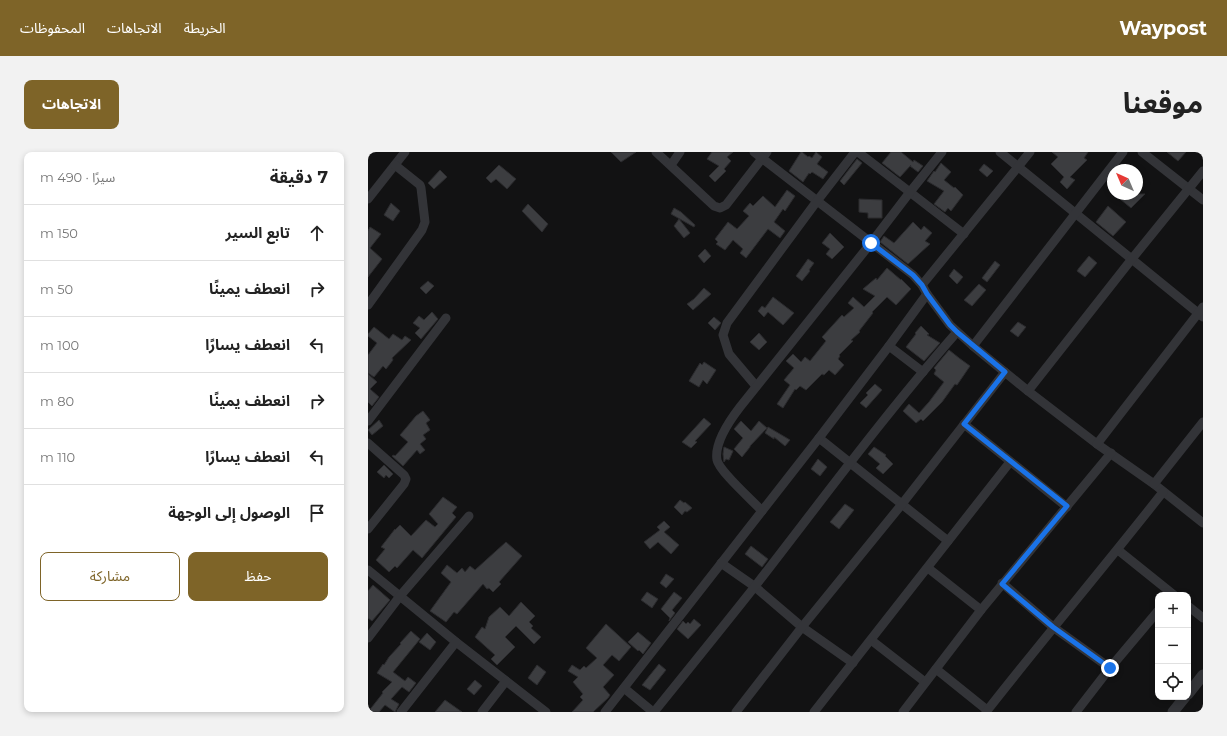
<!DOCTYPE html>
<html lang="ar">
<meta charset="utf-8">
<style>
body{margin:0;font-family:Montserrat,"Noto Sans Arabic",sans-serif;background:#f2f2f2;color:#222;direction:rtl}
.controls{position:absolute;right:12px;bottom:12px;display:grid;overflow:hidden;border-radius:8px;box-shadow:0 2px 6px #0003}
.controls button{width:36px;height:36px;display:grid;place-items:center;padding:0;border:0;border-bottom:1px solid #e0e0e0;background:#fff;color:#222;font:20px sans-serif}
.compass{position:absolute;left:739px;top:12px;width:36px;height:36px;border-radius:50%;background:#fff;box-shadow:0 2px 6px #0003;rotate:316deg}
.stop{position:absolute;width:12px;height:12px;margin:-9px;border:3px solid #1a73e8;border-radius:50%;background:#fff}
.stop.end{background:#1a73e8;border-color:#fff;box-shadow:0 1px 4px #0008}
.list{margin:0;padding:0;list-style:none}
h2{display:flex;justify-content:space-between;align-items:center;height:52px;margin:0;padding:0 16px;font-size:17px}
h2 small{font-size:13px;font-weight:400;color:#767676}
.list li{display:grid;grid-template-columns:26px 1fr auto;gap:12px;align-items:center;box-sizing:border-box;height:56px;padding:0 16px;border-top:1px solid #e0e0e0}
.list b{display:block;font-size:15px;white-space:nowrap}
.list em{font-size:13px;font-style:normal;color:#767676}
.actions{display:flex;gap:8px;padding:12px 16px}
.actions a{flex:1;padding:9px 0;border:1px solid #7e6428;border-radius:8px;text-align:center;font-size:14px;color:#7e6428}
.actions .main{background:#7e6428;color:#fff}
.icon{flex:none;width:22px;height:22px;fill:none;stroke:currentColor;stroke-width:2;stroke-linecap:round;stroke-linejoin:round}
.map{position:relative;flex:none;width:835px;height:560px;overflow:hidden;direction:ltr;border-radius:8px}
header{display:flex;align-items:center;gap:24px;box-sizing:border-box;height:56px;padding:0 20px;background:#7e6428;color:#fff}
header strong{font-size:19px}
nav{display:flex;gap:22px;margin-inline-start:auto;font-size:14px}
.intro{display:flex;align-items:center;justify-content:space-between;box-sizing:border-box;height:96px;padding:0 24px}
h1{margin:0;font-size:28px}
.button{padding:10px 18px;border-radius:8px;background:#7e6428;color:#fff;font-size:14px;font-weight:700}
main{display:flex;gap:24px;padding:0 24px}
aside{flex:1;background:#fff;border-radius:8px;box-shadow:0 2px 6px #0003}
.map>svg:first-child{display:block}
.building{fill:#3c3d40;stroke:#2c2c2f}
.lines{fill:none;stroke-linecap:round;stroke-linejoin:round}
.minor{stroke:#333438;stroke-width:9}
.tertiary{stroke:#333438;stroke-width:11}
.route{stroke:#1a73e8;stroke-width:5}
</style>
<header>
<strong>Waypost</strong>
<nav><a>الخريطة</a><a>الاتجاهات</a><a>المحفوظات</a></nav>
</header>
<div class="intro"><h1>موقعنا</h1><a class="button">الاتجاهات</a></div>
<main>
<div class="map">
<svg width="835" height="560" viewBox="0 0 835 560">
<rect width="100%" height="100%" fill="#121213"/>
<g class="building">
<path d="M243,0h25l-15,10z"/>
<path d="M344,0h21l-6,5 4,4 -7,8 2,2 -11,11 -6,-6 10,-10 -12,-7z"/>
<path d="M433,0h1l6,5 1,-1 3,2 4,-6 6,5 -5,7 11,8 -5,7 -11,-7 -2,2 -1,-1 -6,9 -14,-11z"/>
<path d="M523,0h10l12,10 1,-2 9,6 -5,6 -8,-6 1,-1 -11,12 -18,-14z"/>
<path d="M684,0h36l-4,6 3,2 -17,17 5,3 -8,9 -7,-7 4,-5 -13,-13 7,-7z"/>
<path d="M799,0h19l-8,9z"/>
<path d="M489,7l5,4 -18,22 -4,-4z"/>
<path d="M573,11l10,9 -7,8 10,8 1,-1 8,8 -12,16 -3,-3 -3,4 -11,-8 10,-13 -17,-10 7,-10 1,1z"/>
<path d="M616,12l9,7 -6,6 -8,-7z"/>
<path d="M131,13l17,14 -9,10 -11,-10 -5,4 -5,-5z"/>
<path d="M72,18l7,7 -13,12 -6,-6z"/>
<path d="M419,38l8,6 -10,15 -2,-2 -9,13 11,9 -5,7 -12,-9 -22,29 -6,-5 3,-4 -10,-9 -8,10 -9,-6 2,-2 -3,-3 13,-17 9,7 12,-13 -6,-5 7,-8 3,3 10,-10 12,11z"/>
<path d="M746,42h31l-14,14z"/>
<path d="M491,47l23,1v18h-14v-5l-9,-1z"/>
<path d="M23,51l9,8 -7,10 -9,-6z"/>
<path d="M160,52l20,20 -6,8 -20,-21z"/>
<path d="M740,54l18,16 -13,14 -17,-14z"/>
<path d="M306,56l7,4 14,13 -1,2 -23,-13z"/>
<path d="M311,67l11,14 -6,5 -10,-12z"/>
<path d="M545,70l8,8 3,-4 8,7 -7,8 5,3 -22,20 -28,-22 4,-6 10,7z"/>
<path d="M2,75l11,7 -11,14 12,11 -14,18v-46z"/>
<path d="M462,81l14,14 -12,12 -6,-5 4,-5 -8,-6z"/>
<path d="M337,97l6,7 -7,7 -6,-7z"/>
<path d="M721,104l8,7 -12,14 -8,-6 2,-3z"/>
<path d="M440,107l6,4 -5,7 1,1 -8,10 -6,-5z"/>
<path d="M627,109l5,4 -13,17 -5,-4z"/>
<path d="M519,116l14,12v-1l10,10 -15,16 -9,-8 -15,15 1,1 -14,18 1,1 -9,8 2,1 -14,14 1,1 -2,3 6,6 -9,10 -6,-5 -5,5 -2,-1 -16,16 -6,-4 -4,4 -1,-1 -12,19 -6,-4 13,-19 -6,-5 10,-12 -8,-7 7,-7 8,8 4,-5 5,4 16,-20 -4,-4 20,-22 2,2 10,-9 -6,-5 5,-6 11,10 11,-11 -12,-7 13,-11 1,2z"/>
<path d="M586,117l9,8 -6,7 -8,-8z"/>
<path d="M60,129l6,5 -8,8 -6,-6z"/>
<path d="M611,132l7,6 -14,16 -8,-6z"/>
<path d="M336,136l7,6 -18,16 -6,-6 7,-5z"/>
<path d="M405,145l21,16 -11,12 -15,-13 -4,5 -6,-6 4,-5 3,2z"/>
<path d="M64,160l6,7 -17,20 -6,-6 5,-5 -7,-5 6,-7 5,4z"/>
<path d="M346,165l7,6 -6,7 -7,-7z"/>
<path d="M650,170l8,5 -8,10 -8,-6z"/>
<path d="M553,174l8,8 -2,1 13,8 -16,18 -18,-14 10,-13 -1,-1z"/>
<path d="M6,175l15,12 4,-5 9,6 3,-4 6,4 -19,18 1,2 -7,9 -3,-3 -9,11 -6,-4v-18l9,-12 -9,-7v-2z"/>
<path d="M391,181l8,9 -8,8 -9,-8z"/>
<path d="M581,198l10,8 11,8 -13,19 -2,-1 -13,18 -19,19 -2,-2 -5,4 -13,-12 6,-7 10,9 10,-11 15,-20 -10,-8 2,-4 -2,-2z"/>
<path d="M336,210l12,8 -9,14 -4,-4 -4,7 -10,-6 11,-18 2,2z"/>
<path d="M0,222l9,8 -7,7 9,8 -7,9 -4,-4z"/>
<path d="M507,232l7,6 -16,18 -6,-5 8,-8 -2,-2z"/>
<path d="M55,259l7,9 -4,3 4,7 -7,5 3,4 -6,5 5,6 -5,4 -3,-4 -14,16 -11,-10 2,-1 1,1 13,-14 -8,-7 6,-7 10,-12z"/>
<path d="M336,266l7,6 -16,17 2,1 -6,6 -9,-6z"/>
<path d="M11,268l4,6 -11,9 -4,-5z"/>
<path d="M373,269l10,10 8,-10 8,7 -17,18v1l-8,10 -8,-8 9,-11 -9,-9z"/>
<path d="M400,275l22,13 -5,6 -11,-9v2l-9,-6z"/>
<path d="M356,295l9,4 -4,9 -3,-1 -2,3 -1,-8z"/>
<path d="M506,295l12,8 -1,1 8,8 -10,10 -7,-6 4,-4 -12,-10z"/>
<path d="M450,307l9,8 -7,9 -9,-7z"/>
<path d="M16,313l9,9 -4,4 -3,-3 -2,3 -7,-6z"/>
<path d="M75,345l14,10 -5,6 4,4 -34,41 -9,-8 -16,18 -2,-2 -6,6 -13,-12 9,-11 -4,-2 14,-18v1l5,-5 11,11 15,-16 9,7 3,-3 -9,-10z"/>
<path d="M312,348l4,3 1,-1 7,6 -5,4 -2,-1 -3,4 -8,-8z"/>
<path d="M477,352l9,6 -15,19 -9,-7z"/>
<path d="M296,369l6,6 -6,5 15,13 -8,9 -13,-12 -8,7 -6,-7 16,-12 -3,-3z"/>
<path d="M138,390l16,14 -23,26 2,2 -8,8 -4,-4 -2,1 -4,-5 -26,30 -3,-2 -8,10 -16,-11 21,-29 -10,-9 6,-8 10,8 5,-5 3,4 5,-6 5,4z"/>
<path d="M383,394l17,13 -6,8 -17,-13z"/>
<path d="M298,422l8,5 -8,9 -6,-5z"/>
<path d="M5,433l17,15 -18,21 -4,-3v-27z"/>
<path d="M279,440l11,7 -6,9 -11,-8z"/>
<path d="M306,440l8,6 -10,12 3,3 -6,8 1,-3 -9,-9z"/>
<path d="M153,450l14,14 -6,6 4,4 -2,2 10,9 -7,7 -18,-18 -11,11 10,10 -18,18 -6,-6 4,-4 -20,-18 7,-10 3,2 4,-12 11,-10 9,9z"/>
<path d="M326,467l7,6 -13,14 -11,-10 6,-8 3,3 2,-2 2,2z"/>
<path d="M238,472l25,23 -12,14 -7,-6 -9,10 11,10 -11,12 7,8 -2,3 -15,14h-21l11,-12 -3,-3 3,-3 -10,-12 5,-5 -10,-6 4,-6 8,5 4,-4 2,2 11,-10 -11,-10z"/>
<path d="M43,479l9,8 -27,33 12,9 3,-4 8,6 -7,9 -7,-5 -11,12 8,5 -4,8 -10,-7 -6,7h-11l15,-19 -1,-1 10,-10 -15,-9 6,-9 1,1 5,-8 12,-13 -1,-1z"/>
<path d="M270,480l13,11 -8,11 -4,-4 -1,1 -10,-9z"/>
<path d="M59,481l9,9 -6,8 -11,-8z"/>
<path d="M291,512l7,6 -16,20 -8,-5z"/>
<path d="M169,513l9,7 -9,13 -9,-7z"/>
<path d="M107,528l7,6 -8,9 -7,-6z"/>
<path d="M77,548l17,12h-27z"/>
</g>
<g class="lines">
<g class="minor">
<path d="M288,0l58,54 6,2 6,-3 41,-53"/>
<path d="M386,0l159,123 9,10 5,9 23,31 23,21 55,45 69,53 57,40 49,39"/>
<path d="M490,0l106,82"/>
<path d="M632,0l203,165"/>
<path d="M774,0l61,48"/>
<path d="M303,13l9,-13"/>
<path d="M0,47l37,-47"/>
<path d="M554,133l108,-133"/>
<path d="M0,153l54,-75 3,-8 -4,-34 -1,-3 -25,-20"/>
<path d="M521,194l34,26"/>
<path d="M605,194l150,-194"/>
<path d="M388,234l-27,-32 -6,-19 4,-12 90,-122 38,-49"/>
<path d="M660,239l103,-131 72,-89"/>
<path d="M0,269l78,-103"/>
<path d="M596,272l103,83"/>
<path d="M451,286l129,103"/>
<path d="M0,291l36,32 2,4 -2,5 -36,45"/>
<path d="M729,292l106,-137"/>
<path d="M786,332l49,-62"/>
<path d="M394,359c-9,-10 -43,-40 -45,-51 -3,-17 13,-40 23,-53l131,-164 39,-51 32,-40"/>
<path d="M750,398l56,45"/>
<path d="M353,411l33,23 48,41 51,36"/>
<path d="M560,416l53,42"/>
<path d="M0,418l88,72 90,70"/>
<path d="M634,431l51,44 57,41"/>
<path d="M820,454l15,12"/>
<path d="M0,486l32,-42 69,-80"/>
<path d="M503,488l54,42"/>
<path d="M568,517l51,41"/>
<path d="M256,536l29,24"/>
<path d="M33,560l55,-70"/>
<path d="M114,560l24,-31"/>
<path d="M237,560l214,-274 70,-92 38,-52"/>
<path d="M286,560c34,-42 68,-84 102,-127 66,-85 130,-172 201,-253"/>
<path d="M368,560l66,-85 100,-123 103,-132"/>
<path d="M446,560l196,-250"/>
<path d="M535,560l78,-102 130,-157"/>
<path d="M618,560c58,-74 119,-146 177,-220"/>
<path d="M708,560l34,-44 48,-57"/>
</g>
<g class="tertiary">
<path d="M820,542l15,-19"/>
<path d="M805,560l12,-15"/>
</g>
</g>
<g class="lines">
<path class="route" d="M503,91l42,32 9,10 5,9 23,31 7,7 48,40 -41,52 103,82 -65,78 51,43 57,41"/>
</g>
</svg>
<div class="controls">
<button>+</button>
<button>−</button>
<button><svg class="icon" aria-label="locate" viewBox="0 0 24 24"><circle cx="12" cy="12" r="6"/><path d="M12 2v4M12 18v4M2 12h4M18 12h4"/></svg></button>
</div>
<svg class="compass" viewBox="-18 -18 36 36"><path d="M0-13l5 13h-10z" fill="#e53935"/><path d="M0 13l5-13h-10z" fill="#767676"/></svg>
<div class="stop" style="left:503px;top:91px"></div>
<div class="stop end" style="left:742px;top:516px"></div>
</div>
<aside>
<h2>7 دقيقة<small>سيرًا · 490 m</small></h2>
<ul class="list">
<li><svg class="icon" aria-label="ahead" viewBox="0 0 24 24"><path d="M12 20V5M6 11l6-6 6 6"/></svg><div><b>تابع السير</b></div><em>150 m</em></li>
<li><svg class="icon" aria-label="right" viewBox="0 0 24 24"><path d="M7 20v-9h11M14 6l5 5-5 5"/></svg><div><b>انعطف يمينًا</b></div><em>50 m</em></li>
<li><svg class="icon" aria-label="left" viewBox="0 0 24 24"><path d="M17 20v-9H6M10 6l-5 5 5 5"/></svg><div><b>انعطف يسارًا</b></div><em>100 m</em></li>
<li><svg class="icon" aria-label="right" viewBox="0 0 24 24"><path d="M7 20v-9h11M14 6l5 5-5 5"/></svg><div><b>انعطف يمينًا</b></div><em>80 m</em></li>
<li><svg class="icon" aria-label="left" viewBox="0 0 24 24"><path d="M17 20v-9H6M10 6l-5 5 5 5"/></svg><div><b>انعطف يسارًا</b></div><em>110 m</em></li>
<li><svg class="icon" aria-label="arrive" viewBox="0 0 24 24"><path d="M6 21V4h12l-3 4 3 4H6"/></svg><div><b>الوصول إلى الوجهة</b></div></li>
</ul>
<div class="actions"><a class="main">حفظ</a><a>مشاركة</a></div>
</aside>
</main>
